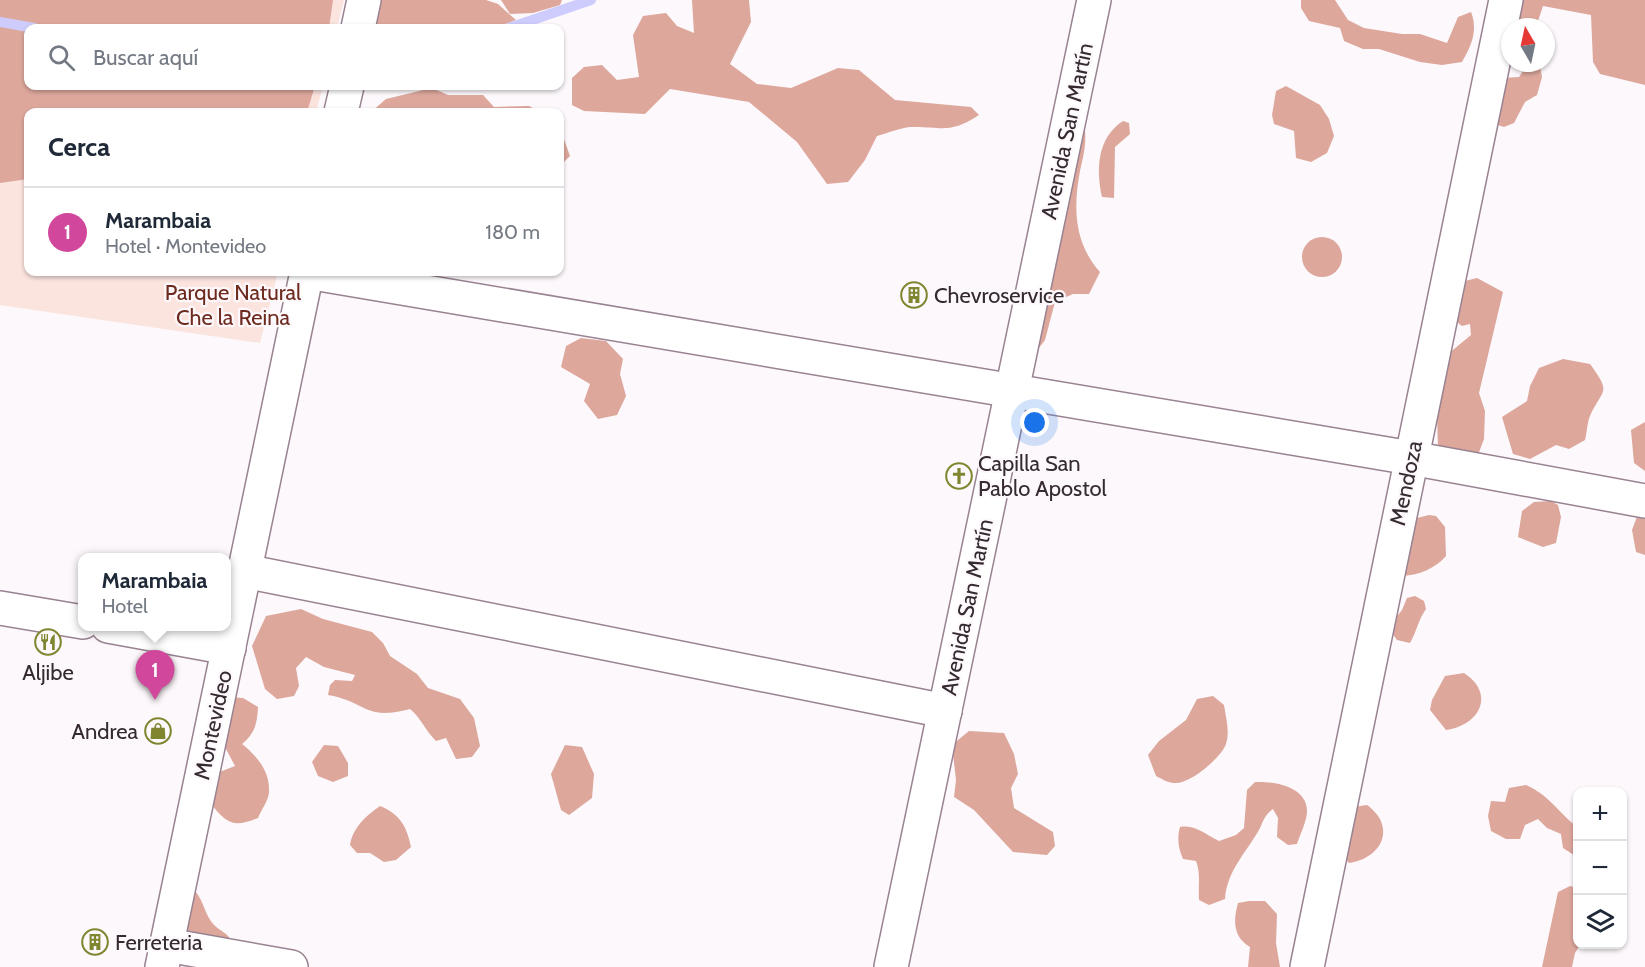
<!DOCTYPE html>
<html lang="es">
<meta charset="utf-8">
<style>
body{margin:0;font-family:Cabin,sans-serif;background:#f6f6f7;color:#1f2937}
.controls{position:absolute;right:18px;bottom:18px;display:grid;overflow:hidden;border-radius:12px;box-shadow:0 2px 4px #0004}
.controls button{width:54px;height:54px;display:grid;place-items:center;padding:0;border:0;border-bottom:2px solid #e0e1e3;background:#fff;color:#1f2937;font:30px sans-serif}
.compass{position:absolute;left:1501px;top:18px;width:54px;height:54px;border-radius:50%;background:#fff;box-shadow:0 2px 4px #0004;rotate:351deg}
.you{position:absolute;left:1035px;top:423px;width:21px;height:21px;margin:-15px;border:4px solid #fff;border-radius:50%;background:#1a73e8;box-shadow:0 0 0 9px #1a73e833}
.badge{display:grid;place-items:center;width:39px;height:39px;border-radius:50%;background:#b45309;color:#fff;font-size:20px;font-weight:700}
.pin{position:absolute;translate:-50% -50px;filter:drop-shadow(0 2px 3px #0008)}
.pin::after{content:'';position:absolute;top:32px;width:21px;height:18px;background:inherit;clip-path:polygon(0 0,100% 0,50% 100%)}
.popup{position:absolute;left:78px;top:553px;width:153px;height:78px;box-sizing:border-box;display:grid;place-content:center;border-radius:12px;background:#fff;filter:drop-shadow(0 2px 4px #0005);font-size:20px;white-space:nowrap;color:#747a83}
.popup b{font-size:22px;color:#1f2937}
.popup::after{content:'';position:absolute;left:50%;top:100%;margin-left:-12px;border:12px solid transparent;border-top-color:#fff}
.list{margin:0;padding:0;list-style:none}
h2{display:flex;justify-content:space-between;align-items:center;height:78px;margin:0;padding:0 24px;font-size:26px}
h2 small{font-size:20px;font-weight:400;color:#747a83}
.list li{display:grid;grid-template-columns:39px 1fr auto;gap:18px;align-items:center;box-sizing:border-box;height:90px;padding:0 24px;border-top:2px solid #e0e1e3}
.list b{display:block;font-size:22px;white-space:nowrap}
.list p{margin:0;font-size:20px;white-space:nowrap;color:#747a83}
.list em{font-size:20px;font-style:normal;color:#747a83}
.icon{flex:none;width:33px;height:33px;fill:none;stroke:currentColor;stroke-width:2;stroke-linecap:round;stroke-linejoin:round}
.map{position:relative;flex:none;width:1645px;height:967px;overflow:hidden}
.search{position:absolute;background:#fff;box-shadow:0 2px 4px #0004;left:24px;top:24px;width:540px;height:66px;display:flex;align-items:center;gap:15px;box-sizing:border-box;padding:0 21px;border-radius:12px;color:#747a83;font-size:22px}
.panel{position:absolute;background:#fff;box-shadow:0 2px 4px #0004;left:24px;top:108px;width:540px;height:168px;border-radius:12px}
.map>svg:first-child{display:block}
.green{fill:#fbe3de}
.forest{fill:#dda79c}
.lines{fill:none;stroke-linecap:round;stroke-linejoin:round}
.stream{stroke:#cdccfc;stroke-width:10}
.street-casing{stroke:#998291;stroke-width:36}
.street{stroke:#fff;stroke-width:33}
.labels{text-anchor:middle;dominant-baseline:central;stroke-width:4.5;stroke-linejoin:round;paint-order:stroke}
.street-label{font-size:22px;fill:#342a30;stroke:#fdf8fb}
.park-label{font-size:22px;fill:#6c2b1e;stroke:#fdf8fb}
.poi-label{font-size:22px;fill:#342a30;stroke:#fdf8fb;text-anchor:start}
</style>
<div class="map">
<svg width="1645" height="967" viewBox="0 0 1645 967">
<rect width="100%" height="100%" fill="#fdf8fb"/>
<path class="green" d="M0,0h344l-7,28h-309v58h295l-7,26h-288v160h250l-18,71 -260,-38z"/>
<g class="forest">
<path d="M0,0h333l-4,28h-301v58h287l-8,26h-279v67l-28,4z"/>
<path d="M380,0h106l12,4 18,16 -22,8h-128z"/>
<path d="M501,0h61l-2,5 -27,8 -23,1z"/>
<path d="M692,0h57l2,22 -21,42 27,20 34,4 47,-20 21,2 36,30 76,7 8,8c-31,20 -37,11 -69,12 -10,1 -22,6 -33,9l-12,24 -17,22 -21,2 -30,-42 -48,-40 -79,-13 -25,25 -61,-3 -12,-6v-27l12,-11 18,-2 15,15 22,-3 -6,-42 10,-19 23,-3 11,13 17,7z"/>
<path d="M1301,0h34l13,20 16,8 38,6h18l27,9 11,-26 13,-5c7,18 1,33 -9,50l-20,3 -22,-3 -41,-13h-16l-19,-8 -4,-13 -31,-7 -8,-13z"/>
<path d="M1515,0h130v85l-45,-11 -7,-12 -2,-47 -48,-9 -7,21h-25z"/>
<path d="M1533,65l7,1 2,11 -5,18 -12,7 -11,21 -10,4 -9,-3 7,-46 17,-1 6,-9z"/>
<path d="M1286,86l34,19 9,14 5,17 -7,17 -16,9 -15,-4 -2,-27 -20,-7 -2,-9 4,-24z"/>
<path d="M432,88l16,7h35l11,12 35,-1 12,6h-170l15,-13z"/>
<path d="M1083,120c5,18 1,33 -3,51 -7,37 -6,72 20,101l-11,22h-16l-18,8 -10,38 -20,26z"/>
<path d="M1123,121l6,2 1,11 -15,13 -1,51 -12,-1c-6,-28 -5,-59 21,-76z"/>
<path d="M560,128l10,28 -10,10z"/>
<circle cx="1322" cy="257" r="20"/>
<path d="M1477,278l26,14 -24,101 6,18 -1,28 -6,16 -40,-7 -1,-32 5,-57 29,-24 -1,-11 -8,2 -5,-4 -6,-29 10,-11z"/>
<path d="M581,338l25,3 17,18 -3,15 6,22 -9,19 -19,4 -14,-18 6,-17 -29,-17 5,-21z"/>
<path d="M1563,359l27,5c22,30 13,24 0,52 -3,7 -3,17 -5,24l-16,9 -13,-4 -26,14 -17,-5 -11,-37 25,-16 3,-15 9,-18z"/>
<path d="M1645,422v49l-11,-8 -3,-33z"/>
<path d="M1551,501l7,4 3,12 -5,26 -13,4 -25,-10 4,-26 12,-9z"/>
<path d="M1645,513v42l-9,-3 -4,-22 6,-16z"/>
<path d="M1429,515l7,1 9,11 1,29c-10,12 -27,19 -43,20l4,-27 7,-15 -3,-8 6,-8z"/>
<path d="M1415,596l9,5 2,8c-8,11 -9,22 -16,34l-13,-3 -5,-7 -2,-8 12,-15 5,-12z"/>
<path d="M301,609l22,10 49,13 11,11 7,13 27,18 11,14 32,11 14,19 6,28 -8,11 -16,2 -10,-21 -10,3c-11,-11 -15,-23 -26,-32 -47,12 -42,-7 -82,-14l2,-10 5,-5 17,1 3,-6 -31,-8 -18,-10 -10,11 3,18 -5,10 -17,3 -12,-10 -13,-43 14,-30z"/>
<path d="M1464,673c31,20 17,52 -18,57l-16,-20 2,-10 13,-24z"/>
<path d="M1213,696l11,9c2,13 6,27 2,39 -5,14 -37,41 -52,39 -6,0 -12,-4 -18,-7l-8,-21 11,-14 27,-21 11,-21z"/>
<path d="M227,697l16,1 15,9c-1,17 -3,26 -16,37 15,12 28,27 27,48 0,8 -8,18 -11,26 -24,10 -31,6 -47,-14l6,-31 18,-7 -19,-36z"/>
<path d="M969,731l35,2 10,21 4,20 -7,14 3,20 39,24 2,14 -8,9 -34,-3 -39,-42 -20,-13 2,-17 -4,-35z"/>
<path d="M324,745l14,1 10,17v13l-15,6 -15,-6 -6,-14z"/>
<path d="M565,745l17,2 12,27 -2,24 -23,17 -8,-5 -10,-36z"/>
<path d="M1255,782c19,-1 53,5 52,30 0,8 -7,23 -10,32l-9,1 -11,-8 1,-19 -5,-9c-8,6 -9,10 -13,19 -13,24 -33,42 -35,71l-16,6 -10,-5c-1,-14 2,-26 -3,-39l-13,-2c-5,-11 -6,-21 -3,-32 15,-3 26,8 39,14l17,-6 8,-7 3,-38z"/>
<path d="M1526,785c23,10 33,28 51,42v30l-14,-9 -2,-14 -14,-6 -9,-9 -13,6 -5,14h-14l-15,-8 -3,-15 3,-15 14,1 4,-14z"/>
<path d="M1367,805c30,22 15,53 -18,58l-8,-9 6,-46z"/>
<path d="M380,806c20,8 27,21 31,41l-15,13 -12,2 -14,-9h-13l-7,-8c3,-18 16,-29 30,-39z"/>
<path d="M1570,886l7,2 1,56 2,1 -5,8 -3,14h-30l16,-75z"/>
<path d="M195,891c9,10 10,25 19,34 7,7 13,7 18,17l-46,-5 -3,-33 6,-12z"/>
<path d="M1249,901h16l12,13 -1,29 4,24h-32l2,-20c-17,-10 -17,-26 -12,-44z"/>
</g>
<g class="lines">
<g class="stream">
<path d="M0,22l34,6"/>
<path d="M509,28l82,-28"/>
</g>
<g class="street-casing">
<g id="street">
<path d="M358,28l6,-28"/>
<path d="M341,112l6,-26"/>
<path d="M307,272l1104,186 234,43"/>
<path d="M245,571l700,140"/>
<path d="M0,608l83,14"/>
<path d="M108,626l121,22"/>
<path d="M167,945l124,22"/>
<path d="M162,967l145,-695"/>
<path d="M891,967l203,-967"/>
<path d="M1307,967l199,-967"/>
</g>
</g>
<use href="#street" class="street"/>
</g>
<defs>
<g id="building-ring" transform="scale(1.35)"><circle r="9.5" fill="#fdf8fb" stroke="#808530" stroke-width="1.5"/><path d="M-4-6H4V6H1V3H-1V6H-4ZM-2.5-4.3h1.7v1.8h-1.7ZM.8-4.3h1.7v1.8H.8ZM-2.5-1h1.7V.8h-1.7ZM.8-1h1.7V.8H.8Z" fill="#808530"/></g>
<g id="church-ring" transform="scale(1.35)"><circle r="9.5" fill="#fdf8fb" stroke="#808530" stroke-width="1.5"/><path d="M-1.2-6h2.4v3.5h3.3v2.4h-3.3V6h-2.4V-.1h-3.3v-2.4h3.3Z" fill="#808530"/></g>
<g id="restaurant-ring" transform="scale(1.35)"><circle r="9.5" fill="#fdf8fb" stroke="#808530" stroke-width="1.5"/><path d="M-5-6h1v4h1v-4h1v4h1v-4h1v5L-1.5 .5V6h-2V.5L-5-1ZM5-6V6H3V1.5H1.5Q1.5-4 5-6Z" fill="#808530"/></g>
<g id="shop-ring" transform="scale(1.35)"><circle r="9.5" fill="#fdf8fb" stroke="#808530" stroke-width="1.5"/><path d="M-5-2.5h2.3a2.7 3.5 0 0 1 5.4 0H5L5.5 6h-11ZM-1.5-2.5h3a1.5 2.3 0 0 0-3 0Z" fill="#808530"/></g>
</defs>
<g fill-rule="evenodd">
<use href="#building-ring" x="914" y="295"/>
<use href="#church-ring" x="959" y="476"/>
<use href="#restaurant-ring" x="48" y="642"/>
<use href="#shop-ring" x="158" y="731"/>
<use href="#building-ring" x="95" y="942"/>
</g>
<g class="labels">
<g class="street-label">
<text transform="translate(1067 131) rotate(-78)">Avenida San Martín</text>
<text transform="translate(1406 483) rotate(-78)">Mendoza</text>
<text transform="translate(967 607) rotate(-78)">Avenida San Martín</text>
<text transform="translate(213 725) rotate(-78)">Montevideo</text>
</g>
<g class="park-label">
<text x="233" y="292">Parque Natural<tspan x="233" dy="25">Che la Reina</tspan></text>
</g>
<g class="poi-label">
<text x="934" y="295">Chevroservice</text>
<text x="978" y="463">Capilla San<tspan x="978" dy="25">Pablo Apostol</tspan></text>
<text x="48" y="672" text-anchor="middle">Aljibe</text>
<text x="138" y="731" text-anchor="end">Andrea</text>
<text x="115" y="942">Ferreteria</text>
</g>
</g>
</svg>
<div class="controls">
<button>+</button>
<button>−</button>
<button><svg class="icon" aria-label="layers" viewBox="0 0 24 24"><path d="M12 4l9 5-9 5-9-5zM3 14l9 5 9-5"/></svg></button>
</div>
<svg class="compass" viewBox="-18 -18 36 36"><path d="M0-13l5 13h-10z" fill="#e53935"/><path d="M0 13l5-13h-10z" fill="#747a83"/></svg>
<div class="you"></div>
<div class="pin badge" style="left:155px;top:700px;background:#d1479c">1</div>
<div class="popup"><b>Marambaia</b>Hotel</div>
<div class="search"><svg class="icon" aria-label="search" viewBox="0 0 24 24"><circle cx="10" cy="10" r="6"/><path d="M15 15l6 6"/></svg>Buscar aquí</div>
<section class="panel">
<h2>Cerca<small></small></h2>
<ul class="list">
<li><span class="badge" style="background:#d1479c">1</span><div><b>Marambaia</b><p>Hotel · Montevideo</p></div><em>180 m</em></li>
</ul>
</section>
</div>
